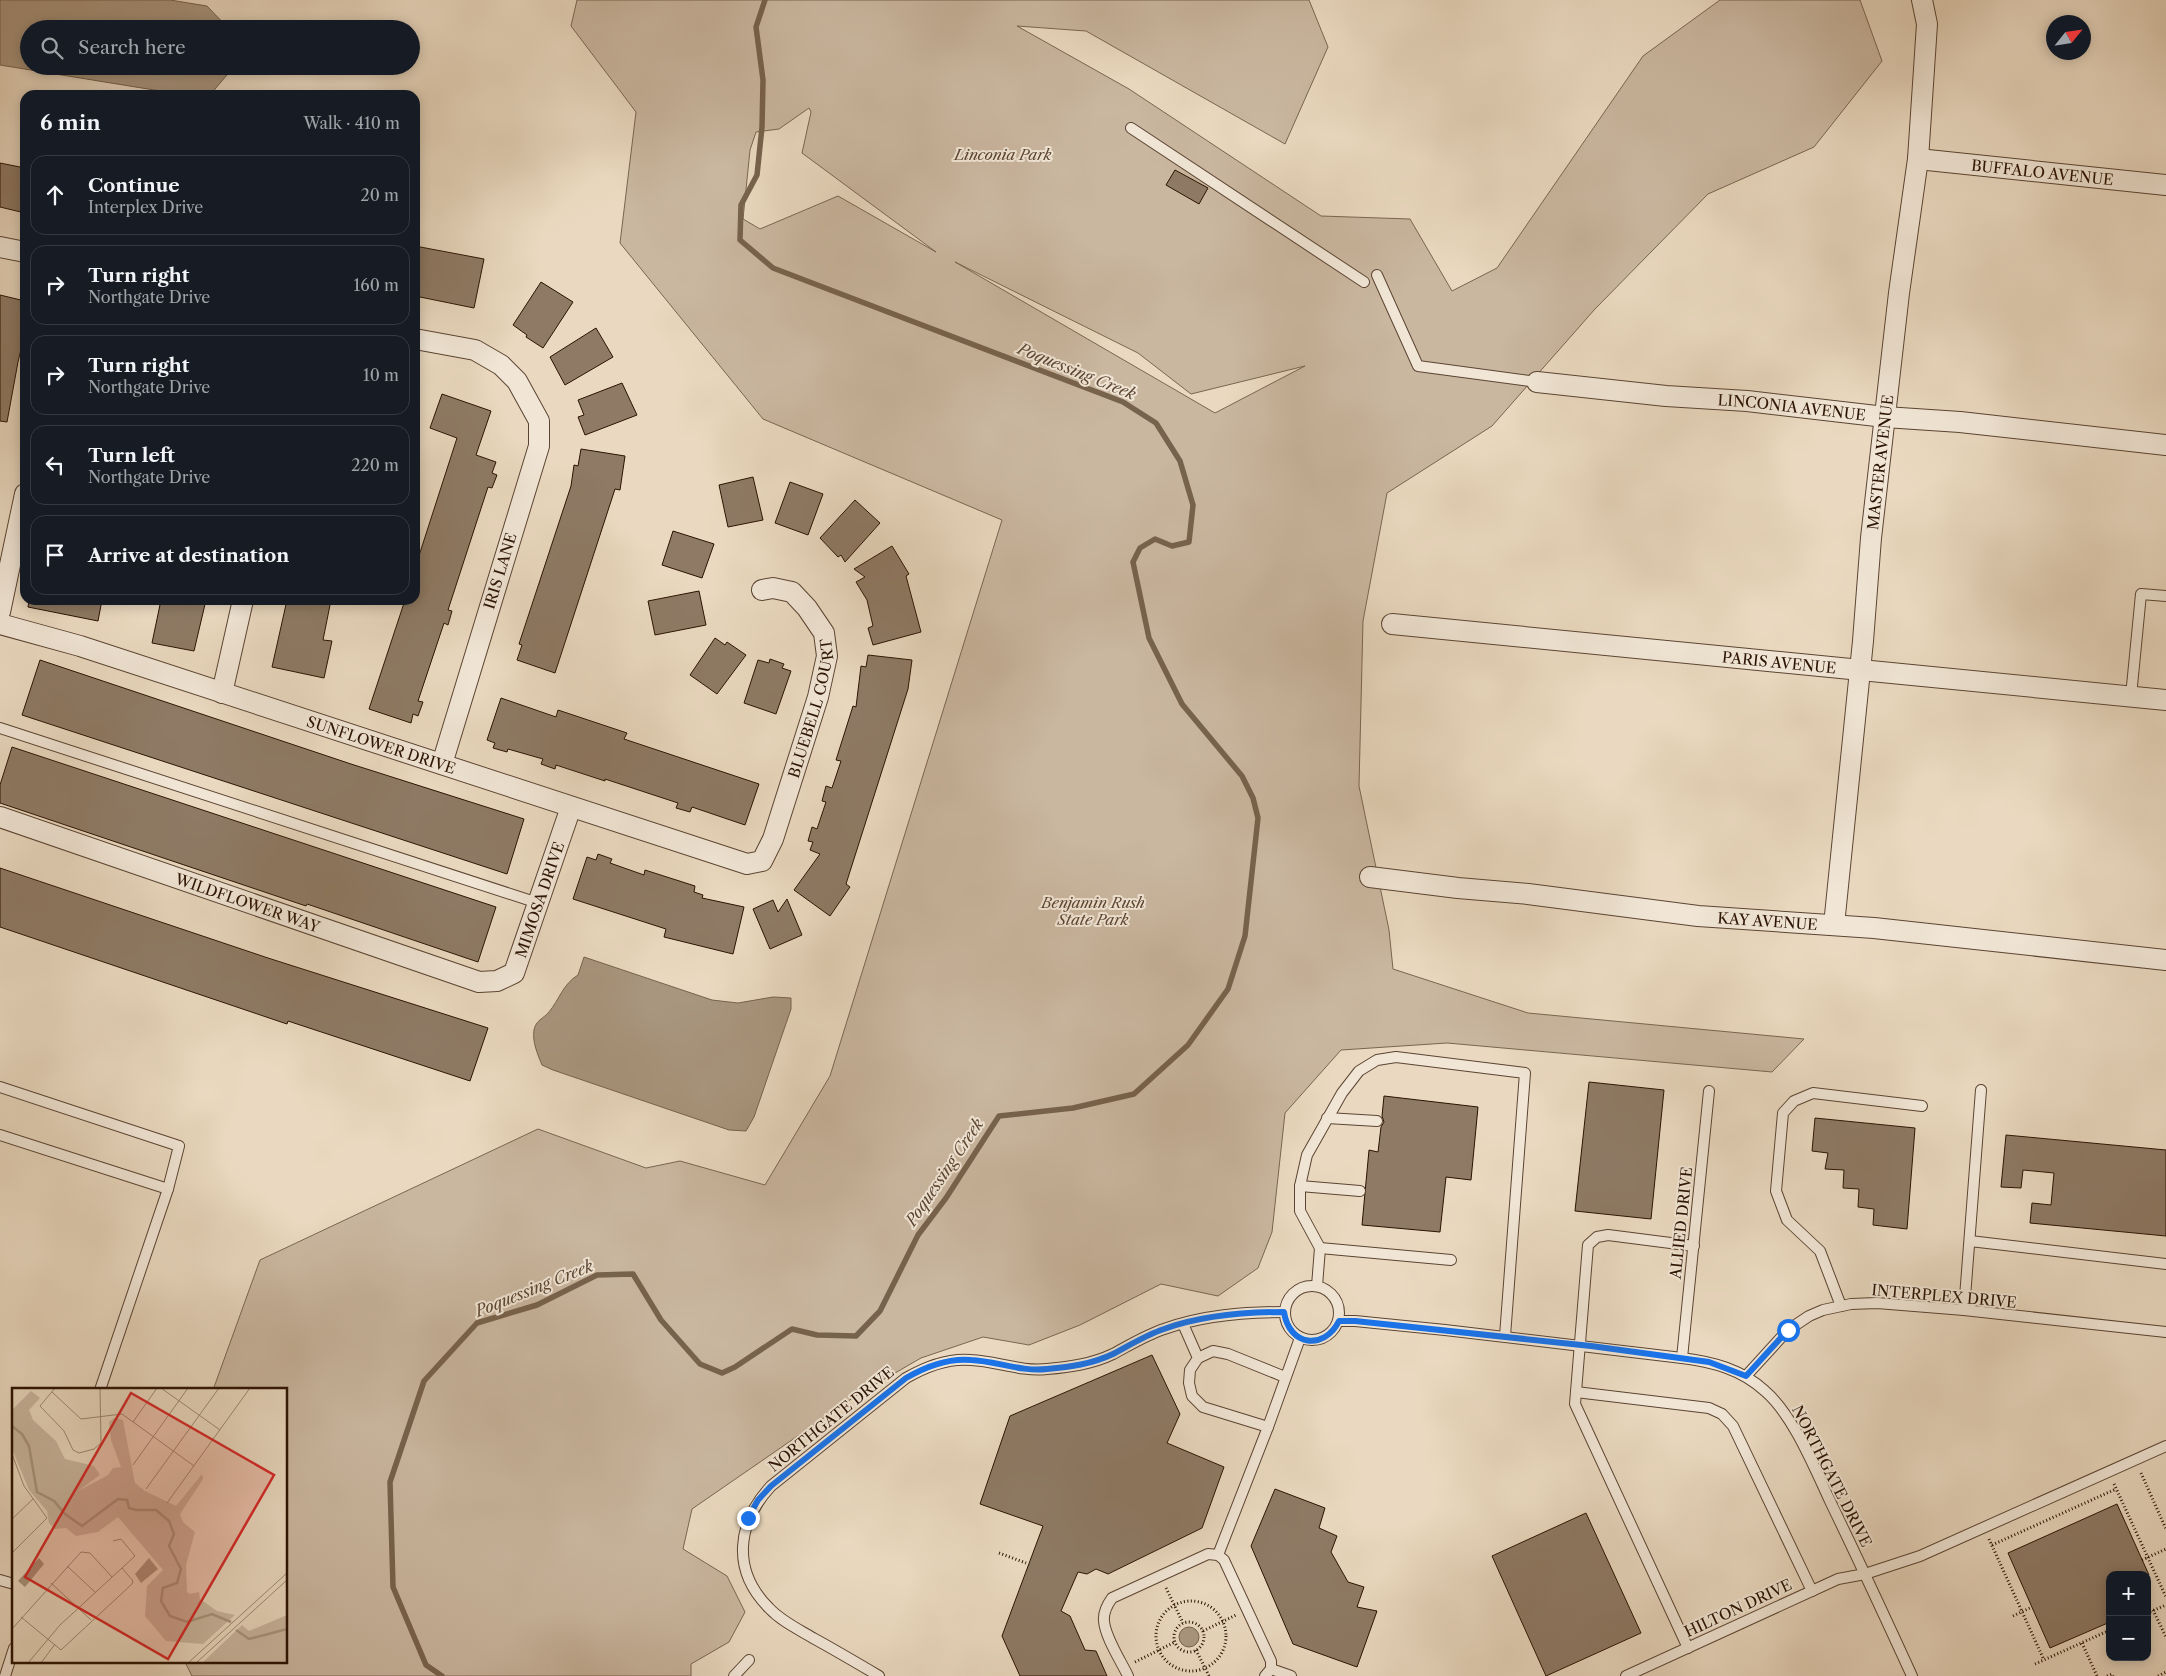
<!DOCTYPE html>
<meta charset="utf-8">
<style>
body{margin:0;font-family:"Libre Caslon Text",serif;background:#20242c;color:#f1f3f6}
.controls{position:absolute;right:15px;bottom:15px;display:grid;overflow:hidden;border-radius:10px;box-shadow:0 2px 12px #0003}
.controls button{width:45px;height:45px;display:grid;place-items:center;padding:0;border:0;border-bottom:1px solid #363941;background:#171b24;color:#f1f3f6;font:25px sans-serif}
.compass{position:absolute;left:2046px;top:15px;width:45px;height:45px;border-radius:50%;background:#171b24;box-shadow:0 2px 12px #0003;rotate:60deg}
.stop{position:absolute;width:15px;height:15px;margin:-11px;border:4px solid #1a73e8;border-radius:50%;background:#fff}
.stop.end{background:#1a73e8;border-color:#fff;box-shadow:0 1px 5px #0008}
.list{margin:0;padding:0;list-style:none}
h2{display:flex;justify-content:space-between;align-items:center;height:65px;margin:0;padding:0 20px;font-size:21px}
h2 small{font-size:16px;font-weight:400;color:#9ea1a6}
.list li{display:grid;grid-template-columns:32px 1fr auto;gap:15px;align-items:center;box-sizing:border-box;height:80px;margin:0 10px 10px;padding:0 10px;border:1px solid #363941;border-radius:15px}
.list b{display:block;font-size:19px;white-space:nowrap}
.list p{margin:0;font-size:16px;white-space:nowrap;color:#9ea1a6}
.list em{font-size:16px;font-style:normal;color:#9ea1a6}
.icon{flex:none;width:28px;height:28px;fill:none;stroke:currentColor;stroke-width:2;stroke-linecap:round;stroke-linejoin:round}
.map{position:relative;flex:none;width:2166px;height:1676px;overflow:hidden}
.search{position:absolute;background:#171b24;box-shadow:0 2px 12px #0003;left:20px;top:20px;width:400px;height:55px;display:flex;align-items:center;gap:12px;box-sizing:border-box;padding:0 18px;border-radius:28px;color:#9ea1a6;font-size:19px}
.panel{position:absolute;background:#171b24;box-shadow:0 2px 12px #0003;left:20px;top:90px;width:400px;height:515px;border-radius:15px}
.map>svg:first-child{display:block}
.green{fill:#cab7a0;stroke:#7a6551;fill-rule:evenodd}
.water{fill:#a9967f;stroke:#77624d}
.lines{fill:none;stroke-linecap:round;stroke-linejoin:round}
.stream{stroke:#77624d;stroke-width:5.5}
.building{fill:#8e7a65;stroke:#2b1302}
.service-casing{stroke:#5b4432;stroke-width:12}
.minor-casing{stroke:#5b4432;stroke-width:22}
.path{stroke:#2b1302;stroke-width:3;stroke-dasharray:1 2.5;stroke-linecap:butt}
.service{stroke:#f1e6d6;stroke-width:10}
.minor{stroke:#f1e6d6;stroke-width:20}
.route{stroke:#1a73e8;stroke-width:6}
.labels{text-anchor:middle;dominant-baseline:central;stroke-width:4;stroke-linejoin:round;paint-order:stroke}
.park-label{font-size:15px;font-style:italic;fill:#5b4431;stroke:#f1e6d6}
.street-label{font-size:15px;fill:#2b1302;stroke:#f1e6d6}
.water-label{font-size:16px;font-style:italic;fill:#5d4734;stroke:#f1e6d6}
.inset-river{fill:none;stroke:#a9967f;stroke-width:2.5}
.inset-road{fill:none;stroke:#9e8a74;stroke-width:1}
.view{fill:#d62828;fill-opacity:0.15;stroke:#d62828;stroke-width:2.5}
.inset-edge{fill:none;stroke:#2b1302;stroke-width:2.5}
</style>
<div class="map">
<svg width="2166" height="1676" viewBox="0 0 2166 1676">
<rect width="100%" height="100%" fill="#ead9c0"/>
<filter id="stains"><feTurbulence type="fractalNoise" baseFrequency=".004" numOctaves="4"/><feColorMatrix values="0 0 0 0 .2 0 0 0 0 .09 0 0 0 0 .02 0 0 0 .5 -.17"/></filter>
<radialGradient id="worn" r=".72"><stop offset=".6" stop-color="#630" stop-opacity="0"/><stop offset="1" stop-color="#630" stop-opacity=".3"/></radialGradient>
<path class="green" d="M577,0h732l19,47 -43,97 -199,-113 -69,-5 112,63 192,127 89,3 42,72 45,-23 146,-212 77,-56h140l22,61 -68,86 -106,47 -113,115 -103,117 -105,67 -24,128 -4,165 30,144 4,39 135,44 276,26 -32,33 -325,-29 -106,7 -56,63 -13,119 -14,36 -40,28 -57,-12 -81,41 -51,20 -46,-8 -62,21 -64,37 -165,114 -9,40 44,27 18,36 -16,30 -38,22v12h-499l-7,-14h101v-272h-73l47,-130 278,-131 108,39 34,-7 85,24 65,-109 172,-556 -239,-101 -143,-176 16,-131 -65,-86zM809,108l2,4 -9,41 134,99 -98,-56 -78,33 -17,-10 7,-69 6,-18 23,-3zM955,262l183,91 53,41 114,-28 -90,47z"/>
<g class="water">
<path d="M0,0h170l37,6 22,23h-200v37h203v3l-22,26h-25l-185,-30z"/>
<path d="M584,957l128,43 26,3 35,-6 18,1v11l-37,108 -8,14 -17,-1 -176,-60 -11,-5c-4,-10 -10,-23 -8,-35 2,-10 9,-11 15,-18 10,-12 14,-28 29,-37z"/>
<circle cx="1189" cy="1637" r="10"/>
</g>
<g class="lines">
<path class="stream" d="M442,1676l-16,-11 -33,-78 -3,-105 34,-101 53,-58 60,-18 60,-30 36,-1 28,46 39,44 22,9 13,-6 57,-38 25,6 39,1 24,-25 38,-76 28,-37 53,-82 74,-8 61,-14 54,-49 40,-56 17,-53 13,-118 -5,-20 -11,-22 -60,-72 -33,-66 -16,-76 7,-14 15,-9 17,7 17,-4 4,-37 -13,-44 -24,-38 -33,-21 -350,-134 -33,-28 1,-35 16,-30 5,-48 1,-47 -7,-53 9,-27"/>
</g>
<g class="building">
<path d="M0,163l25,5v45l-25,-6z"/>
<path d="M1175,170l33,18 -9,16 -33,-19z"/>
<path d="M415,246l69,13 -10,49 -59,-12z"/>
<path d="M541,282l32,20 -30,46 -17,-11 1,-2 -14,-10z"/>
<path d="M0,295l25,6v32l-7,29 -11,60 -7,-1z"/>
<path d="M596,328l17,29 -48,28 -15,-28z"/>
<path d="M622,383l15,32 -52,20 -7,-18 6,-2 -6,-15z"/>
<path d="M442,394l49,17 -15,44 20,7 -4,11 5,2 -5,13 -4,-1 -40,123 4,1 -4,14 -4,-2 -26,78 5,1 -5,14 -5,-2 -2,9 -42,-14 36,-109h10v-32l42,-130 -27,-10z"/>
<path d="M581,449l44,7 -5,34 -5,-1 -60,184 -38,-13 5,-15 -3,-1 52,-158 3,-21 4,1z"/>
<path d="M753,477l10,43 -35,7 -9,-42z"/>
<path d="M790,482l33,12 -15,41 -33,-12z"/>
<path d="M855,500l25,23 -35,39 -4,-7 -3,2 -18,-19z"/>
<path d="M673,531l41,13 -12,34 -40,-13z"/>
<path d="M892,546l17,28 -3,2 15,56 -48,13 -5,-17 5,-2 -6,-26 -11,-18 9,-5 -11,-8z"/>
<path d="M699,591l7,34 -51,10 -7,-34z"/>
<path d="M29,600h73l-4,21 -70,-14z"/>
<path d="M161,600h45l-12,51 -42,-8z"/>
<path d="M287,600h44l-8,40 9,1 -8,37 -52,-11z"/>
<path d="M715,638l10,7 2,-3 19,13 -29,39 -27,-19z"/>
<path d="M868,655l44,5 -4,29 -62,195 4,3 -20,29 -36,-26 26,-36 -10,-4 3,-8 -5,-1 4,-14 5,2 9,-27 -4,-1 4,-15 6,2 9,-27 -5,-1 17,-54 3,1 5,-41 5,1z"/>
<path d="M770,659l14,5 -2,4 9,3 -15,43 -32,-11 14,-43 11,3z"/>
<path d="M40,660l311,104 173,55 -17,55 -485,-159z"/>
<path d="M501,698l55,19 2,-7 69,23 -3,6 135,45 -14,41 -53,-18 -2,5 -14,-4 2,-5 -73,-24v2l-49,-16 -1,4 -14,-5 2,-5 -35,-10 -1,3 -14,-4 2,-5 -8,-3z"/>
<path d="M12,747l484,160 -18,55 -171,-58 -1,2 -306,-103v-18z"/>
<path d="M598,854l14,5 -2,4 34,12 1,-5 50,16 -1,6 9,3 -1,3 42,9 -11,47 -69,-17 2,-8 -93,-30 14,-42 9,3z"/>
<path d="M0,868l268,90 220,70 -18,53 -182,-60 -1,3 -287,-97z"/>
<path d="M787,899l15,36 -32,14 -17,-40 20,-9 5,12z"/>
<path d="M1589,1082l75,8 -13,129 -76,-8z"/>
<path d="M1384,1096l94,11 -7,73 -25,-3 -6,55 -78,-7 7,-75 9,2 3,-25 3,-5 -2,-6z"/>
<path d="M1815,1118l100,10 -8,101 -34,-4 1,-16 -16,-2 1,-18 -16,-1 1,-18 -19,-1 3,-16 -16,-2z"/>
<path d="M2006,1135l160,15v86l-136,-13 2,-20 19,2 3,-32 -31,-3 -2,18 -20,-1z"/>
<path d="M1152,1355l28,59 -13,29 57,24 -22,61 -94,46 -12,-5 -9,5 -9,-2 -17,39 9,5 15,34 11,1 11,25h-87l-18,-40 41,-110 -63,-22 30,-88z"/>
<path d="M1275,1489l50,19 -6,20 18,8 -6,16 17,30 16,5 -7,20 20,4 -20,56 -64,-23 -42,-98z"/>
<path d="M2117,1504l32,71h-39v47l-60,26 -42,-95z"/>
<path d="M1586,1513l55,120 -95,43 -54,-120z"/>
</g>
<g class="lines">
<g class="service-casing">
<g id="service">
<path d="M1131,128l233,154"/>
<path d="M1377,275l41,91 119,16"/>
<path d="M2131,696l10,-102 25,2"/>
<path d="M0,728l538,175"/>
<path d="M0,1087l179,59 -11,43 -68,201"/>
<path d="M1327,1118l50,3"/>
<path d="M0,1135l168,54"/>
<path d="M1300,1186l60,5"/>
<path d="M1970,1241l196,23"/>
<path d="M1320,1248l131,12"/>
<circle cx="1312" cy="1313" r="27"/>
<path d="M1317,1286l3,-38 -20,-37v-25l7,-31 35,-62 17,-22 18,-11 19,-3 129,16 -20,263"/>
<path d="M1841,1306l-21,-55 -33,-31 -11,-29 7,-78 11,-12 19,-8 109,13"/>
<path d="M1964,1310l17,-220"/>
<path d="M1339,1321h16l90,9 237,28c31,4 59,11 83,33 28,24 49,76 65,110 28,58 55,116 82,175"/>
<path d="M1183,1324l15,34 -8,12 -1,13 3,13 11,11 65,20"/>
<path d="M1198,1358l15,-7 15,3 57,23"/>
<path d="M1682,1358l27,-267"/>
<path d="M1746,1376l42,-46 21,-14 14,-6 28,-6 26,-1 87,7 202,22"/>
<path d="M1576,1392l133,16 13,6 11,12 79,165"/>
<path d="M1218,1555l50,-128 32,-89"/>
<path d="M0,1580l14,4"/>
<path d="M1688,1648l-113,-244 13,-159 9,-8 11,-2 86,11"/>
<path d="M1271,1669l20,7"/>
<path d="M5,1676l9,-28"/>
<path d="M734,1676l15,-16"/>
<path d="M879,1676c-22,-13 -44,-26 -66,-38 -15,-9 -32,-17 -44,-30 -38,-38 -32,-85 2,-122l135,-108c19,-11 43,-20 65,-18 25,1 50,12 76,9 23,-2 45,-5 66,-15 17,-9 33,-19 51,-25 39,-14 80,-17 121,-17"/>
<path d="M1128,1676c-7,-15 -23,-39 -24,-55 -1,-9 3,-16 8,-23l96,-44 10,1 6,5 47,101v8l-6,7"/>
<path d="M1626,1676l212,-97 27,-5 55,-18 246,-110"/>
</g>
</g>
<g class="minor-casing">
<g id="minor">
<path id="s1" d="M1918,159l248,26"/>
<path d="M0,247l25,5"/>
<path d="M415,339l60,11 26,15 16,16 22,40v25l-97,318"/>
<path id="s2" d="M1537,382l129,14 81,5 138,16 75,5 206,23"/>
<path d="M0,612l25,-118"/>
<path id="s3" d="M0,624l80,22 667,218 15,-3 11,-22 45,-142 9,-41 -3,-23 -17,-25 -15,-16 -19,-4 -11,2"/>
<path id="s4" d="M1392,624l774,76"/>
<path d="M222,693l21,-93"/>
<path id="s5" d="M0,817l479,165 18,-1 17,-8 57,-166"/>
<path id="s6" d="M1370,877l88,11 70,6 170,22 176,12 292,32"/>
<path id="s7" d="M1834,925l29,-284 8,-103 28,-245 19,-134 9,-135 -5,-24"/>
</g>
</g>
<g class="path">
<path d="M2141,1473l25,56"/>
<path d="M2114,1484l52,113"/>
<path d="M1989,1539l55,121"/>
<path d="M1992,1545l124,-56"/>
<path d="M999,1553l27,10"/>
<path d="M2142,1560l24,-11"/>
<path d="M1166,1588l17,35"/>
<circle cx="1191" cy="1636" r="35"/>
<path d="M2153,1610l13,27"/>
<path d="M2147,1613l19,-8"/>
<path d="M2013,1616l19,-9"/>
<circle cx="1189" cy="1637" r="15"/>
<path d="M1203,1631l33,-16"/>
<path d="M2082,1643l15,33"/>
<path d="M1196,1650l13,26"/>
<path d="M1135,1662l40,-20"/>
<path d="M2035,1664l75,-34"/>
<path d="M2107,1676l5,-2 1,2"/>
<path d="M2158,1676l8,-4"/>
</g>
<use href="#service" class="service"/>
<use href="#minor" class="minor"/>
</g>
<g class="lines">
<path class="route" d="M748,1518l10,-18 13,-14 135,-108c19,-11 43,-20 65,-18 25,1 50,12 76,9 23,-2 45,-5 66,-15 17,-9 33,-19 51,-25 39,-14 80,-17 120,-17 5,34 40,39 55,9h16l236,25 118,16 37,14 42,-46"/>
</g>
<g class="labels">
<g class="park-label">
<text x="1003" y="154">Linconia Park</text>
<text x="1093" y="902">Benjamin Rush<tspan x="1093" dy="17">State Park</tspan></text>
</g>
<g class="street-label">
<text stroke="none"><textPath href="#s1" startOffset="125">BUFFALO AVENUE</textPath></text>
<text stroke="none"><textPath href="#s2" startOffset="256">LINCONIA AVENUE</textPath></text>
<text stroke="none"><textPath href="#s7" startOffset="465">MASTER AVENUE</textPath></text>
<text transform="translate(500 571) rotate(-73)">IRIS LANE</text>
<text stroke="none"><textPath href="#s4" startOffset="389">PARIS AVENUE</textPath></text>
<text stroke="none"><textPath href="#s3" startOffset="961">BLUEBELL COURT</textPath></text>
<text stroke="none"><textPath href="#s3" startOffset="400">SUNFLOWER DRIVE</textPath></text>
<text stroke="none"><textPath href="#s5" startOffset="621">MIMOSA DRIVE</textPath></text>
<text stroke="none"><textPath href="#s5" startOffset="262">WILDFLOWER WAY</textPath></text>
<text stroke="none"><textPath href="#s6" startOffset="400">KAY AVENUE</textPath></text>
<text transform="translate(1681 1223) rotate(-84)">ALLIED DRIVE</text>
<text transform="translate(1944 1296) rotate(5)">INTERPLEX DRIVE</text>
<text transform="translate(831 1419) rotate(-39)">NORTHGATE DRIVE</text>
<text transform="translate(1832 1476) rotate(63)">NORTHGATE DRIVE</text>
<text transform="translate(1738 1608) rotate(-25)">HILTON DRIVE</text>
</g>
<g class="water-label">
<text transform="translate(1077 371) rotate(22)">Poquessing Creek</text>
<text transform="translate(944 1172) rotate(-56)">Poquessing Creek</text>
<text transform="translate(534 1288) rotate(-22)">Poquessing Creek</text>
</g>
</g>
<g transform="translate(12 1388)">
<rect width="275" height="275" fill="#ead9c0"/>
<path d="M19,3l9,7 -11,12 4,10 23,21 9,18 29,7 6,9 -22,16 30,-16 5,-7 8,-1 -10,-27 -2,-18 5,-4 9,2 12,63 10,8 31,15 26,-32 1,5 -23,35 3,8 12,10 -9,33 1,27 3,2 9,-2 1,7 17,12 18,4 -32,29 -37,-3 -21,-25 2,-30 16,-16 -45,-53 -20,15 -22,4 -10,-8 -11,1 -6,-6 -2,-12 -18,-21 -17,-41v-39zM275,227v48h-85l40,-38 7,6z" fill="#cab7a0"/>
<path d="M27,170l5,6 -19,23 -7,-6zM137,170l9,11 -17,14 -6,-9z" fill="#a9967f"/>
<path class="inset-river" d="M0,38l10,8 7,12 8,46 17,9 11,13 17,12 36,-27 9,1 2,8 7,2h20l13,11 5,13 -5,12 12,23 -4,14 -14,5 -2,13 9,15 17,6 25,-8 19,8M224,242l13,9 38,-10"/>
<path class="inset-road" d="M43,0l-15,18 24,25 9,19 6,3 15,-4 7,-6 -1,-55M149,0l59,42M40,4l29,27 41,-5 72,52M121,34l24,-34M0,66l12,32 23,32 -35,35M121,77l55,-77M134,101l73,-101M155,115l83,-115M0,131l21,-20M55,178l28,26M39,195l40,37M9,229l40,33 71,-66 1,-3 -11,-13M0,241l69,-77 9,1 22,24M16,275l32,-38 75,-69 -14,-17 -8,2M29,275l14,-19M176,275l99,-90M184,275l91,-83"/>
<path class="view" d="M119,5l143,82 -106,184 -143,-82z"/>
<rect width="275" height="275" class="inset-edge"/>
</g>
<rect width="100%" height="100%" filter="url(#stains)"/>
<rect width="100%" height="100%" fill="url(#worn)"/>
</svg>
<div class="controls">
<button>+</button>
<button>−</button>
</div>
<svg class="compass" viewBox="-18 -18 36 36"><path d="M0-13l5 13h-10z" fill="#e53935"/><path d="M0 13l5-13h-10z" fill="#9ea1a6"/></svg>
<div class="stop" style="left:1788px;top:1330px"></div>
<div class="stop end" style="left:748px;top:1518px"></div>
<div class="search"><svg class="icon" aria-label="search" viewBox="0 0 24 24"><circle cx="10" cy="10" r="6"/><path d="M15 15l6 6"/></svg>Search here</div>
<section class="panel">
<h2>6 min<small>Walk · 410 m</small></h2>
<ul class="list">
<li><svg class="icon" aria-label="ahead" viewBox="0 0 24 24"><path d="M12 20V5M6 11l6-6 6 6"/></svg><div><b>Continue</b><p>Interplex Drive</p></div><em>20 m</em></li>
<li><svg class="icon" aria-label="right" viewBox="0 0 24 24"><path d="M7 20v-9h11M14 6l5 5-5 5"/></svg><div><b>Turn right</b><p>Northgate Drive</p></div><em>160 m</em></li>
<li><svg class="icon" aria-label="right" viewBox="0 0 24 24"><path d="M7 20v-9h11M14 6l5 5-5 5"/></svg><div><b>Turn right</b><p>Northgate Drive</p></div><em>10 m</em></li>
<li><svg class="icon" aria-label="left" viewBox="0 0 24 24"><path d="M17 20v-9H6M10 6l-5 5 5 5"/></svg><div><b>Turn left</b><p>Northgate Drive</p></div><em>220 m</em></li>
<li><svg class="icon" aria-label="arrive" viewBox="0 0 24 24"><path d="M6 21V4h12l-3 4 3 4H6"/></svg><div><b>Arrive at destination</b></div></li>
</ul>
</section>
</div>
